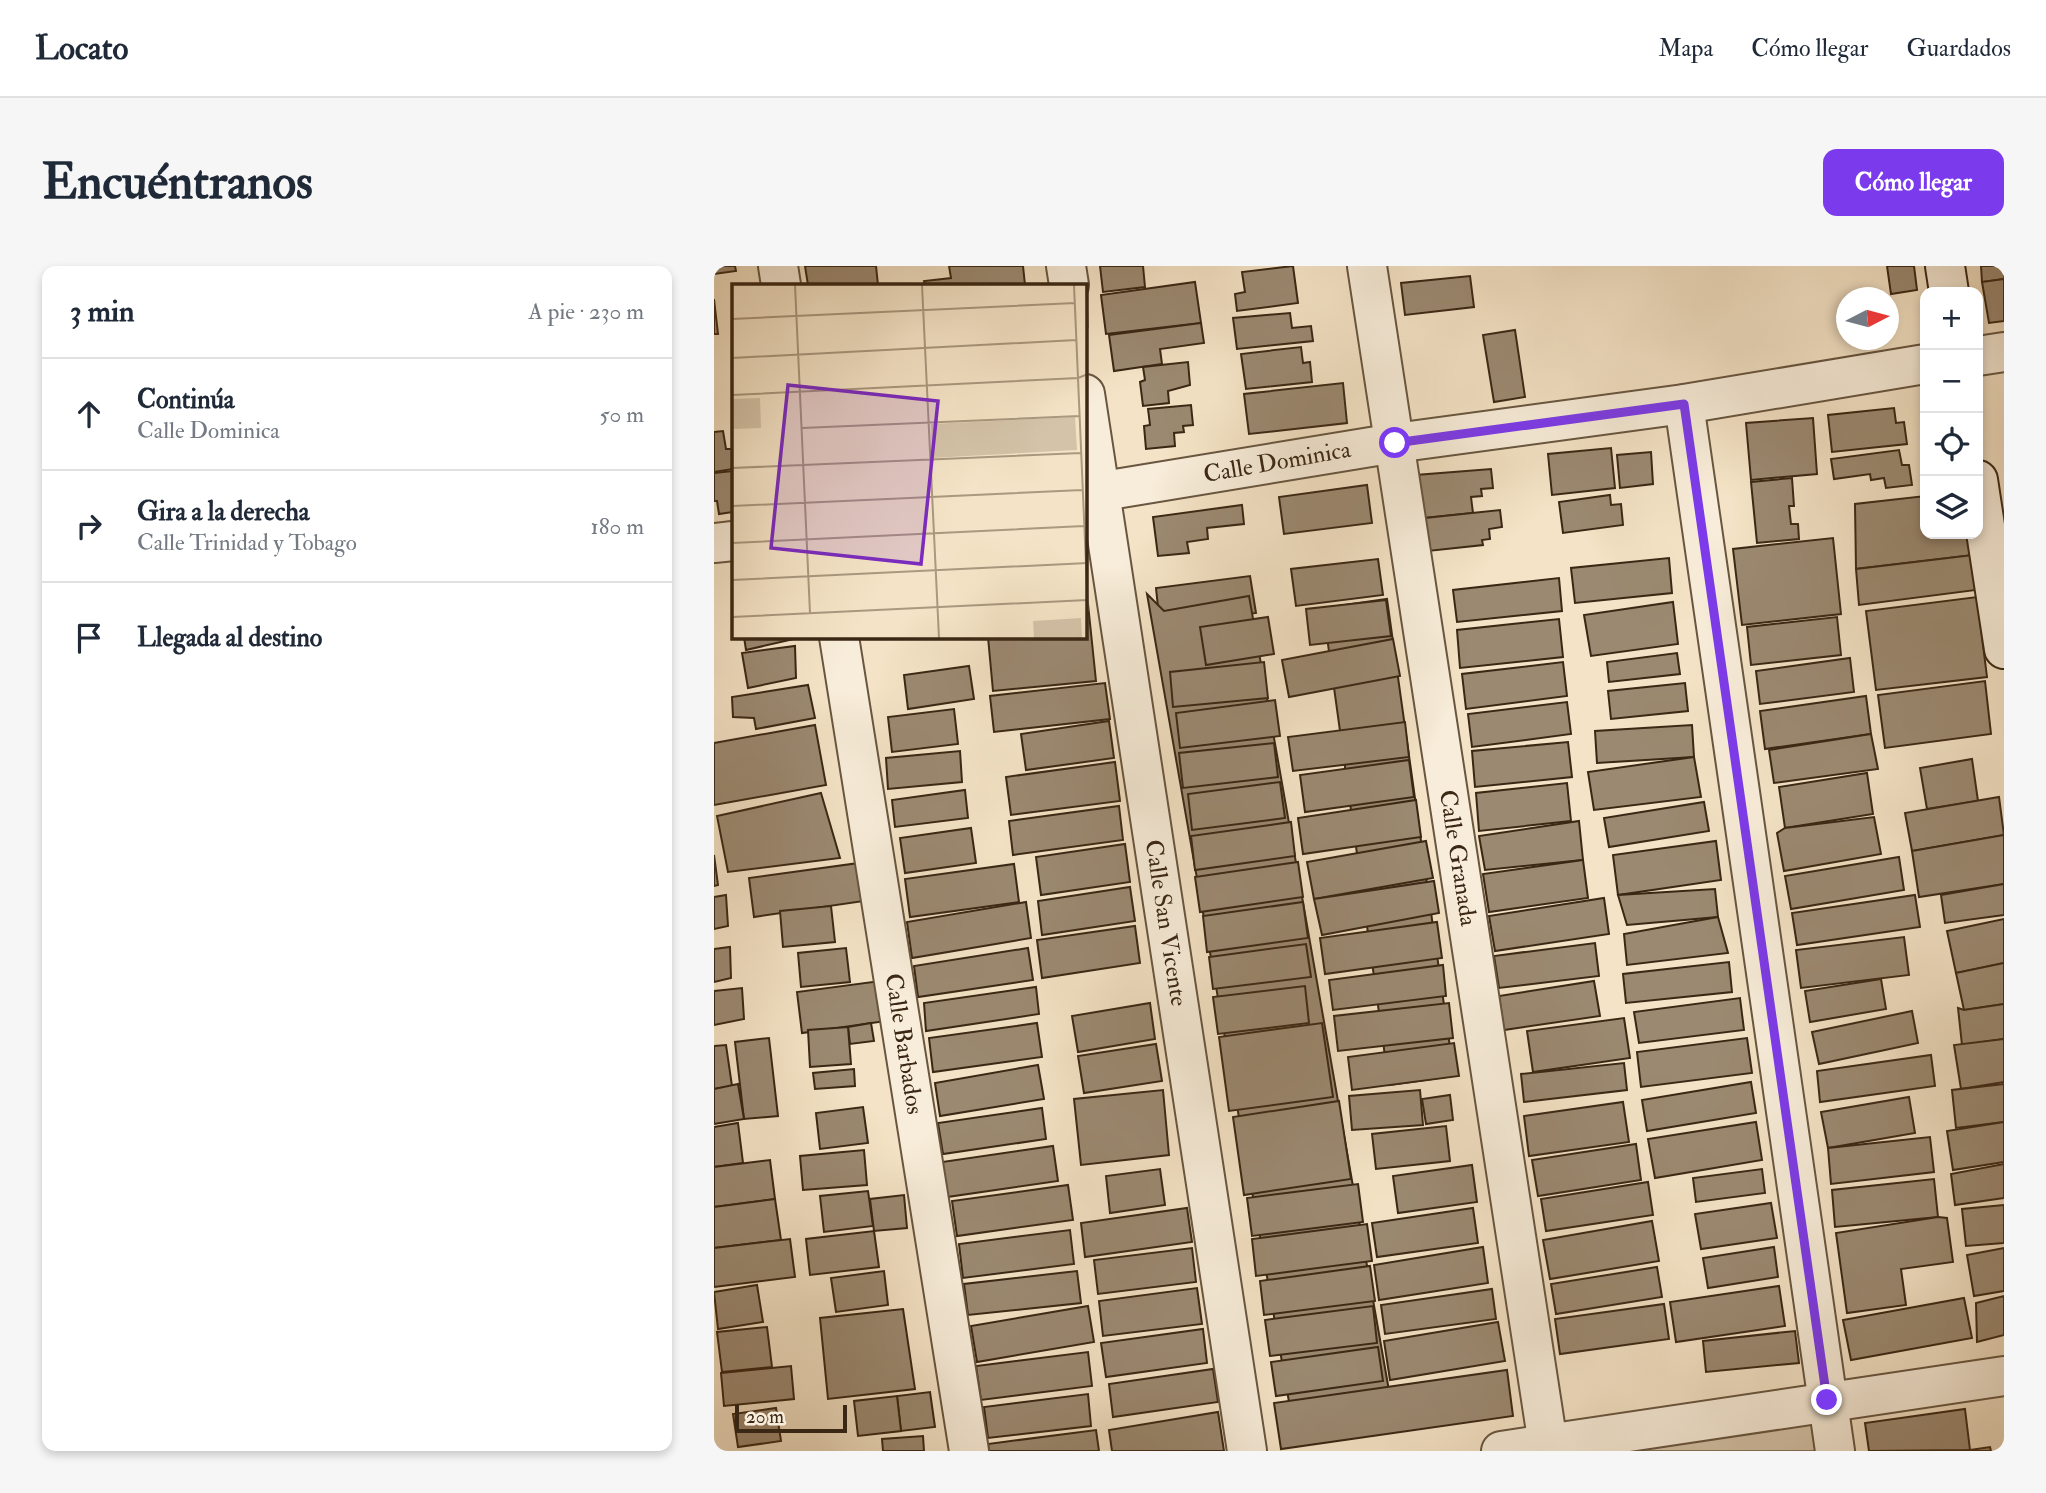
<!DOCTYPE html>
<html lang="es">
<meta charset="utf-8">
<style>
body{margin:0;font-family:"IM FELL Double Pica",serif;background:#f6f6f7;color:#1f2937}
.controls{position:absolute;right:21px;top:21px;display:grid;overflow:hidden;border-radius:14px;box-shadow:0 4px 10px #0003}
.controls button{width:63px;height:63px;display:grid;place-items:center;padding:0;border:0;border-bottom:2px solid #e0e1e3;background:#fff;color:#1f2937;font:35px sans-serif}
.compass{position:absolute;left:1122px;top:21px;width:63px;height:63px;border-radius:50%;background:#fff;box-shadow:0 4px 10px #0003;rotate:84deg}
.scale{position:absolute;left:21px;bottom:18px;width:112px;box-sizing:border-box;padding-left:7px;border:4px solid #3a2714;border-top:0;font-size:19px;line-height:24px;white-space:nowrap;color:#3a2714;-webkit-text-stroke:5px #f8edda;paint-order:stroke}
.stop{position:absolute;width:21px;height:21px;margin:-16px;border:5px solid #7c3aed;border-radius:50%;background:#fff}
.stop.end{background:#7c3aed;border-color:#fff;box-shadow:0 2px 7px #0008}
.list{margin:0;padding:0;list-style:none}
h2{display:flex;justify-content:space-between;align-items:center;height:91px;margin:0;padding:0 28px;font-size:30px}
h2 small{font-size:23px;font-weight:400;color:#747a83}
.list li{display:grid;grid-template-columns:46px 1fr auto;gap:21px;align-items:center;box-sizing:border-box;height:112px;padding:0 28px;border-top:2px solid #e0e1e3}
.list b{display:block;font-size:26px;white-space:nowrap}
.list p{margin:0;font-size:23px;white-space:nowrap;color:#747a83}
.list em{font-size:23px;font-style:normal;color:#747a83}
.icon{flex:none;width:38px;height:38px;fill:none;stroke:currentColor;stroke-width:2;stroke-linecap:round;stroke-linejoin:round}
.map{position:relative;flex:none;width:1290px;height:1185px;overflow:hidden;border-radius:14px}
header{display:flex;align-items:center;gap:42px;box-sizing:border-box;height:98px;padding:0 35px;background:#fff;border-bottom:2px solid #e0e1e3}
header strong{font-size:33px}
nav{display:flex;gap:38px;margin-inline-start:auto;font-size:24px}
.intro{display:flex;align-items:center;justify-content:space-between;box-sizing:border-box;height:168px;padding:0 42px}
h1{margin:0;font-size:49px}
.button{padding:18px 32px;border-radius:14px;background:#7c3aed;color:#fff;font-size:24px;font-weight:700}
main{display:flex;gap:42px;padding:0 42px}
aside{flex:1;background:#fff;border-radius:14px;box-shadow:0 4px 10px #0003}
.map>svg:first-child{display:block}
.green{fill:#d4c3a8;stroke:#87755e;stroke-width:2}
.building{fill:#9b8971;stroke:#3a2714;stroke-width:2}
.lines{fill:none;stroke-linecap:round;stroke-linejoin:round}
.street-casing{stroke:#685640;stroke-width:42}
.secondary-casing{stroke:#3a2714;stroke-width:42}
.street{stroke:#f8edda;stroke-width:38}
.secondary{stroke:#f8edda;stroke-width:38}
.route{stroke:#7c3aed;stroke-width:9}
.labels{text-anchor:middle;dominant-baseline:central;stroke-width:6;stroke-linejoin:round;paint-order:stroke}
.street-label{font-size:24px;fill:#3a2714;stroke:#f8edda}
.inset-road{fill:none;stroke:#aa987f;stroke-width:2}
.view{fill:#7b2cbf;fill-opacity:0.15;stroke:#7b2cbf;stroke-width:3.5}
.inset-edge{fill:none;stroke:#3a2714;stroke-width:3.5}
</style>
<header>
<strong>Locato</strong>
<nav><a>Mapa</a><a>Cómo llegar</a><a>Guardados</a></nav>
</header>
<div class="intro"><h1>Encuéntranos</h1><a class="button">Cómo llegar</a></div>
<main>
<aside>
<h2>3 min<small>A pie · 230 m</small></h2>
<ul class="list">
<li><svg class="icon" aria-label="ahead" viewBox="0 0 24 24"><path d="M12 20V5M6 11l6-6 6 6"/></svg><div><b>Continúa</b><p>Calle Dominica</p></div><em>50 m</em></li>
<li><svg class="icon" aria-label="right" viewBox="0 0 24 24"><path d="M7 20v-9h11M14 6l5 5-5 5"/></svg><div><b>Gira a la derecha</b><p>Calle Trinidad y Tobago</p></div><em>180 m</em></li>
<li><svg class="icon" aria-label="arrive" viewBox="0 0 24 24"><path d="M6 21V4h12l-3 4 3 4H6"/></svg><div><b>Llegada al destino</b></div></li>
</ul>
</aside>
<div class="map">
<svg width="1290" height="1185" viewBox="0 0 1290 1185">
<rect width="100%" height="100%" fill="#f4e3c6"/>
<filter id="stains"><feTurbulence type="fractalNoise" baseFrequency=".00286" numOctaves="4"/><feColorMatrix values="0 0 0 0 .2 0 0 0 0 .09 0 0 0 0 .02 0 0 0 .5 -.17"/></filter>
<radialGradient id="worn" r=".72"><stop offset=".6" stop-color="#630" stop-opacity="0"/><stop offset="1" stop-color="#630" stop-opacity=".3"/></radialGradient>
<path class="green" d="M1102,1150l6,35h-251z"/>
<g class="building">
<path d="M0,0h21l1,5 -22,3z"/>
<path d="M91,0h71l2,19h-70z"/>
<path d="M235,0h74l2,19h-100l-1,-4 27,-3z"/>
<path d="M386,0h43l2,21 -42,5z"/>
<path d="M579,0l5,37 -61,8 -2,-17 10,-2 -3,-20z"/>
<path d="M1173,0h27l3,24 -26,4z"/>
<path d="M1267,0h23v13l-22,3z"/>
<path d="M756,10l4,31 -69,8 -4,-32z"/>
<path d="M1290,13v42l-15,2 -7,-41z"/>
<path d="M481,16l6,41 -95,11 -5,-39z"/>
<path d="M0,33l4,35h-4z"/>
<path d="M576,47l2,15 19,-2 2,15 -76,8 -4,-31z"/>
<path d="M487,57l3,20 -44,6 2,15 -48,7 -5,-36z"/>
<path d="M801,64l10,67 -31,5 -11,-67z"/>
<path d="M587,81l2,16 7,-1 2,20 -66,7 -5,-35z"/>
<path d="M474,96l2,23 -22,6 1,12 -26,3 -3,-24 5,-2 -2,-13z"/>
<path d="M629,117l4,40 -98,11 -5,-40z"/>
<path d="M477,139l2,20 -10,1 1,6 -10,1 1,13 -29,3 -2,-23 6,-1 -2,-16z"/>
<path d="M1180,142l2,15 8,-1 3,22 -75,8 -4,-37z"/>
<path d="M1099,152l4,56 -66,6 -5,-57z"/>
<path d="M9,165l3,18h7v20l-19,3v-40z"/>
<path d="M897,182l4,40 -63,7 -4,-41z"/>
<path d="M1185,184l3,15h7l3,20 -26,3 -2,-10 -13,2 -1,-6 -36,5 -3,-20z"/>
<path d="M937,186l2,32 -33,4 -3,-33z"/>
<path d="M777,203l2,19 -12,1 1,7 -11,1 2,16 -48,5 -9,-43z"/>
<path d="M19,205v41l-14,2 -2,-13h-3v-28z"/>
<path d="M1078,212l2,28h-5l2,18h7l1,15 -42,4 -6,-61z"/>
<path d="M653,219l5,38 -88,11 -5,-37z"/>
<path d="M896,229l1,10 10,-1 2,21 -60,8 -4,-31z"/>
<path d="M1211,230v38h44l4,21 -117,14 -1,-65z"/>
<path d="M528,239l2,19 -37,4 1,11 -21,3 2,11 -31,3 -5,-39z"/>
<path d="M786,244l2,17 -13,2 1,10 -8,1 1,5 -55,6 -3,-33z"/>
<path d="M1119,272l8,76 -99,11 -9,-76z"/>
<path d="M1259,289l3,35 -117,15 -3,-36z"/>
<path d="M955,292l3,35 -97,10 -4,-35z"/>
<path d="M664,293l5,36 -87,11 -5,-37z"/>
<path d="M536,310l6,37 -96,13 -4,-38z"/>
<path d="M845,312l3,33 -105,11 -4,-32z"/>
<path d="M433,328l17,17 85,-15 145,823 -99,17z"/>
<path d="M1263,331l10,80 -111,13 -10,-79z"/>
<path d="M673,333l67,477 -65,9 -66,-477z"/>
<path d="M672,334l5,36 -81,9 -4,-36z"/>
<path d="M959,336l5,42 -87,12 -7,-41z"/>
<path d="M374,338l8,77 -103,10 -5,-54h97v-32z"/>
<path d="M554,351l6,37 -68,11 -6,-38z"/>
<path d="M1123,351l4,38 -90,10 -4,-38z"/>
<path d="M845,353l4,38 -103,11 -3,-38z"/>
<path d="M30,371h50v2l-48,11z"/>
<path d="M679,373l7,37 -111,21 -7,-37z"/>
<path d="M81,380l1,32 -48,10 -6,-35z"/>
<path d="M963,387l3,21 -71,8 -2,-20z"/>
<path d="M1136,392l4,34 -94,12 -4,-33z"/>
<path d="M550,396l4,36 -95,9 -3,-35z"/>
<path d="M849,396l4,34 -101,13 -4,-35z"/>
<path d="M255,400l5,33 -66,10 -4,-34z"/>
<path d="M1271,415l6,53 -106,14 -7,-53z"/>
<path d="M391,417l5,36 -116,13 -4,-36z"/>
<path d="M971,417l3,28 -77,8 -3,-28z"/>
<path d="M94,419l7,33 -59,11 -2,-11 -21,-1 -1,-20z"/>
<path d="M1152,430l5,38 -106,15 -5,-38z"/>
<path d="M561,434l5,36 -100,12 -4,-35z"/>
<path d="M853,436l4,32 -99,13 -4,-33z"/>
<path d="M240,443l4,35 -66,8 -4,-35z"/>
<path d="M395,455l5,37 -88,12 -5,-36z"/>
<path d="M691,456l4,35 -116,14 -5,-34z"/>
<path d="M101,459l11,60 -112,20v-62z"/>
<path d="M978,459l2,32 -97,6 -2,-32z"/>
<path d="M1157,468l7,35 -104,14 -5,-33z"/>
<path d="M854,476l4,35 -97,10 -3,-36z"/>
<path d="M560,477l4,34 -95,11 -4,-35z"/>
<path d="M246,485l2,31 -74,7 -2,-31z"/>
<path d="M980,491l7,40 -107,13 -6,-38z"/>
<path d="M1258,493l6,42 -51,8 -7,-41z"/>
<path d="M695,494l5,37 -109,15 -5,-37z"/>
<path d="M401,496l5,39 -109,14 -5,-38z"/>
<path d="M1153,507l6,41 -88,14 -6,-41z"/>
<path d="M566,516l5,36 -93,12 -4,-36z"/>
<path d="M853,517l4,38 -92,10 -3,-38z"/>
<path d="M251,524l3,28 -73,9 -3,-27z"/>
<path d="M107,527l19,65 -112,14 -11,-56z"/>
<path d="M1285,531l5,38 -92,16 -7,-38z"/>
<path d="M702,534l5,37 -118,17 -5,-36z"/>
<path d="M990,536l5,29 -100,16 -5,-29z"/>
<path d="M405,540l4,34 -110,15 -4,-34z"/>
<path d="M1160,551l7,37 -97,17 -7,-38 8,-5z"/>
<path d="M865,555l4,39 -98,10 -6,-34z"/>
<path d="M577,556l4,34 -100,14 -4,-34z"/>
<path d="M257,562l5,35 -71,10 -5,-35z"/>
<path d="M1290,569v49l-85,13 -7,-46z"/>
<path d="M712,575l7,37 -119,21 -7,-37z"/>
<path d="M1002,575l5,39 -103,15 -5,-40z"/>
<path d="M411,578l5,38 -89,13 -5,-38z"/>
<path d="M0,589l4,30 -4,1z"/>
<path d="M1185,591l5,33 -113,19 -6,-33z"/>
<path d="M869,594l5,38 -99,14 -6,-38z"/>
<path d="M584,596l5,35 -103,15 -5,-35z"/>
<path d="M145,597l5,38 -110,16 -5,-39z"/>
<path d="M300,598l5,38 -109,15 -5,-38z"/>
<path d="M720,615l5,32 -117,22 -8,-36z"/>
<path d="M1290,618v31l-59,8 -4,-28z"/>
<path d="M416,621l5,34 -93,14 -4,-34z"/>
<path d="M1001,623l3,28 -91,8 -9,-30z"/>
<path d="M12,629l2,31 -14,3v-32z"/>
<path d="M1201,629l5,32 -123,18 -5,-32z"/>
<path d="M890,632l5,36 -114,17 -6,-35z"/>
<path d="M312,636l5,36 -119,20 -5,-36z"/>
<path d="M589,636l5,36 -101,14 -4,-36z"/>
<path d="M117,640l4,36 -52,5 -3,-36z"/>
<path d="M1004,651l10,36 -101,12 -3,-31z"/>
<path d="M1290,653v44l-48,10 -9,-42z"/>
<path d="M723,656l5,36 -117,16 -5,-36z"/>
<path d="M421,660l5,37 -98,15 -5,-38z"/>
<path d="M1190,671l5,38 -108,13 -5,-38z"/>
<path d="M881,677l4,33 -100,12 -5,-32z"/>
<path d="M592,678l5,33 -98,12 -4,-32z"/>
<path d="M16,681l1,31 -17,4v-33z"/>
<path d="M132,682l4,34 -49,5 -3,-34z"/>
<path d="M314,682l5,32 -115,17 -4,-31z"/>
<path d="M1015,696l3,30 -106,11 -3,-29z"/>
<path d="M1290,697v41l-40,6 -8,-37z"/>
<path d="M729,699l3,31 -113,14 -4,-30z"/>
<path d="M1167,713l5,30 -76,13 -5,-31z"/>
<path d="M166,715l6,40 -84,12 -5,-41z"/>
<path d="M880,715l6,35 -96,14 -5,-34z"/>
<path d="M591,720l4,37 -91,11 -5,-37z"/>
<path d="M322,721l3,27 -113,17 -2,-28z"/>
<path d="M28,722l2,31 -30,6v-34z"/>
<path d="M1026,732l4,32 -105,13 -5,-31z"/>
<path d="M436,737l5,36 -77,13 -6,-36z"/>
<path d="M735,737l4,35 -115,13 -4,-35z"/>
<path d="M1290,738v35l-42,6 -4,-37 6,2z"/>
<path d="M1198,745l6,32 -99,21 -7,-32z"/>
<path d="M910,752l6,40 -97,14 -6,-41z"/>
<path d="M157,757l3,18 -24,3 -2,-17z"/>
<path d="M323,757l5,34 -109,15 -4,-34z"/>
<path d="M608,757l11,74 -104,14 -10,-74z"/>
<path d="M134,761l3,37 -41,3 -2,-37z"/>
<path d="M55,772l9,78 -34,3 -9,-77z"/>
<path d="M1033,772l5,35 -111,14 -4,-35z"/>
<path d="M1290,773v43l-43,7 -7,-44z"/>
<path d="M740,777l5,33 -107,14 -4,-33z"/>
<path d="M442,778l6,37 -78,12 -6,-37z"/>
<path d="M12,779l6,41 -18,3v-43z"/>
<path d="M1217,789l4,31 -115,16 -3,-31z"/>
<path d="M910,797l3,27 -103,12 -3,-28z"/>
<path d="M324,799l6,34 -104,17 -5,-33z"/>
<path d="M140,803l1,17 -40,3 -2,-16z"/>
<path d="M1037,816l5,31 -109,18 -5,-31z"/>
<path d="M24,818l6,35 -30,5v-35z"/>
<path d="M1290,818v38l-48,6 -4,-38z"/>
<path d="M449,824l6,65 -88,10 -7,-66z"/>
<path d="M706,824l3,35 -71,5 -3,-34z"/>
<path d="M736,829l3,25 -27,4 -4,-25z"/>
<path d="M1195,831l6,36 -87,15 -7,-36z"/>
<path d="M625,835l12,78 -107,16 -11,-78z"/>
<path d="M909,836l6,40 -100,14 -5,-40z"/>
<path d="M149,841l5,36 -48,6 -4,-36z"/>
<path d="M328,842l4,31 -103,15 -5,-31z"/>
<path d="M1042,856l6,38 -107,18 -7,-39z"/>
<path d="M1290,856v40l-51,8 -6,-39z"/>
<path d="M24,857l5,40 -29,4v-40z"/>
<path d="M732,860l4,35 -74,8 -4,-35z"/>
<path d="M1216,871l4,35 -103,12 -3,-36z"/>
<path d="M922,878l5,36 -103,16 -6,-36z"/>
<path d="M339,880l5,35 -111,16 -5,-35z"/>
<path d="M150,884l3,35 -64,5 -3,-34z"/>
<path d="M56,894l5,39 -61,8v-40z"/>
<path d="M1290,898v34l-49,7 -4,-31z"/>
<path d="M758,899l5,37 -79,11 -5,-37z"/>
<path d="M446,903l5,36 -55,8 -4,-37z"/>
<path d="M1048,903l3,24 -69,9 -3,-24z"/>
<path d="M1220,913l4,38 -103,10 -3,-37z"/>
<path d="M934,916l5,33 -107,16 -5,-32z"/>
<path d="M644,918l5,38 -111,14 -5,-38z"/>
<path d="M354,919l5,35 -116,16 -5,-35z"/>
<path d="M154,925l5,35 -49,6 -4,-36z"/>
<path d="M190,929l3,33 -33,3 -4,-32z"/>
<path d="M61,933l6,41 -67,8v-41z"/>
<path d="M1057,937l6,35 -76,11 -6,-35z"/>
<path d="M1290,939v38l-38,3 -4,-37z"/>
<path d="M473,942l5,34 -107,15 -4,-34z"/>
<path d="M759,942l5,35 -101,14 -5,-34z"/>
<path d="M1224,951l9,1 6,44 -52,7 5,36 -59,8 -11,-80z"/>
<path d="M938,955l7,40 -109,18 -7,-39z"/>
<path d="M653,958l5,37 -116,15 -4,-37z"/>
<path d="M356,964l4,34 -111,14 -4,-34z"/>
<path d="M160,965l5,36 -69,8 -4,-36z"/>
<path d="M76,973l5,38 -81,10v-39z"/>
<path d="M769,981l5,36 -109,17 -5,-35z"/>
<path d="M1060,981l4,30 -70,11 -5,-30z"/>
<path d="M478,982l4,34 -98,12 -4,-34z"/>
<path d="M1290,982v43l-30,5 -7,-41z"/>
<path d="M656,1000l5,35 -111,14 -4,-34z"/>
<path d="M943,1001l5,30 -106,17 -5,-30z"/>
<path d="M170,1005l4,34 -52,7 -5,-34z"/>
<path d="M363,1005l4,32 -113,12 -4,-31z"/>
<path d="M43,1019l6,37 -45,7 -4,-37z"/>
<path d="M1065,1020l6,40 -109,16 -6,-40z"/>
<path d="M483,1022l5,36 -99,12 -4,-35z"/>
<path d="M778,1023l4,30 -111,15 -4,-29z"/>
<path d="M1290,1030v39l-27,7 -1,-39z"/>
<path d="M1250,1032l8,40 -121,22 -8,-40z"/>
<path d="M950,1038l5,35 -109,15 -5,-35z"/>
<path d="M374,1040l6,36 -117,20 -6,-36z"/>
<path d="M659,1040l4,37 -107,13 -5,-36z"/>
<path d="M189,1043l12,80 -87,10 -8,-81z"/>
<path d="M784,1056l7,39 -115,19 -6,-39z"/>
<path d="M53,1061l5,40 -50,5 -5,-40z"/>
<path d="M489,1063l4,34 -101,14 -5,-34z"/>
<path d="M1081,1065l4,32 -93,9 -3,-31z"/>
<path d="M664,1081l5,34 -107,15 -5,-34z"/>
<path d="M374,1086l4,34 -111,14 -5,-34z"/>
<path d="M77,1100l3,33 -70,7 -3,-33z"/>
<path d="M499,1103l5,33 -105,15 -4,-33z"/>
<path d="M793,1104l6,46 -232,33 -7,-46z"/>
<path d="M216,1126l5,35 -34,4 -4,-35z"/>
<path d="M374,1128l3,32 -103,12 -4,-31z"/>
<path d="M183,1130l4,35 -43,5 -4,-35z"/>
<path d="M62,1142l5,33 -43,6 -5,-33z"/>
<path d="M1251,1143l5,41 -101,1 -4,-28z"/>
<path d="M504,1146l6,39h-112l-3,-21z"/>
<path d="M382,1164l3,21h-110l-1,-7z"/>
<path d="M209,1170l1,15h-41l-1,-12z"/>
<path d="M1276,1181l1,4h-28l7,-1z"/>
</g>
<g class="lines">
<g class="street-casing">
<g id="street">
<path d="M64,0l3,19"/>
<path d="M352,0l3,19"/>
<path d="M653,0l182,1185"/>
<path d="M1264,90l26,-4"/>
<path d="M371,128l162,1057"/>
<path d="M970,138l151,1047"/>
<path d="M371,228l310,-51 289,-39 241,-40"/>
<path d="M0,277l19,-2"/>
<path d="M125,371l130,814"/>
<path d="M787,1185l503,-75"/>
</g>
</g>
<g class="secondary-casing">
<g id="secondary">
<path d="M1231,0l4,26"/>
<path d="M1264,214l26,169"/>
</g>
</g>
<use href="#street" class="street"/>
<use href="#secondary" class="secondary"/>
</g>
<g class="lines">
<path class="route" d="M681,177l289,-39 143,996"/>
</g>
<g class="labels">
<g class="street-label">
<text transform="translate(563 196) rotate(-10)">Calle Dominica</text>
<text transform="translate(744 592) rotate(81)">Calle Granada</text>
<text transform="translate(452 657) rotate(81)">Calle San Vicente</text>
<text transform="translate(190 778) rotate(81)">Calle Barbados</text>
</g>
</g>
<g transform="translate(18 18)">
<rect width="355" height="355" fill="#f4e3c6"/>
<path d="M28,114l1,30 -29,1v-30zM343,133l2,33 -145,8 -1,-34zM349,334l1,20h-48l-1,-17z" fill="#d4c3a8"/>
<path class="inset-road" d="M63,1l15,328M190,1l17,353M342,1l14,326M354,1l2,43M0,35l343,-16M0,74l344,-18M0,111l346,-17 10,-4M70,144l277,-12M0,184l349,-15M0,222l350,-16M0,259l352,-17M0,296l356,-17M0,333l355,-17"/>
<path class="view" d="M56,101l150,16 -17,163 -150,-16z"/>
<rect width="355" height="355" class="inset-edge"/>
</g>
<rect width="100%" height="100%" filter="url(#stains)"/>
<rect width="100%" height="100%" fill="url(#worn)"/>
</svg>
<div class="controls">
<button>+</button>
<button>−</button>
<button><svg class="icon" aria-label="locate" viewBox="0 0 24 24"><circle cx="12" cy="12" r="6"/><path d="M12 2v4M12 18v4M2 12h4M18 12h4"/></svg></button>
<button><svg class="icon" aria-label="layers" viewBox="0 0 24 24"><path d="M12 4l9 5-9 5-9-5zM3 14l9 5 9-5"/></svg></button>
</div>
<svg class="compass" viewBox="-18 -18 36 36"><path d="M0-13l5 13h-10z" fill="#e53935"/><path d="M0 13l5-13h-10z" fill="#747a83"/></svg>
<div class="scale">20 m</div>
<div class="stop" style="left:681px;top:177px"></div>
<div class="stop end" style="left:1113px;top:1134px"></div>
</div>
</main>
